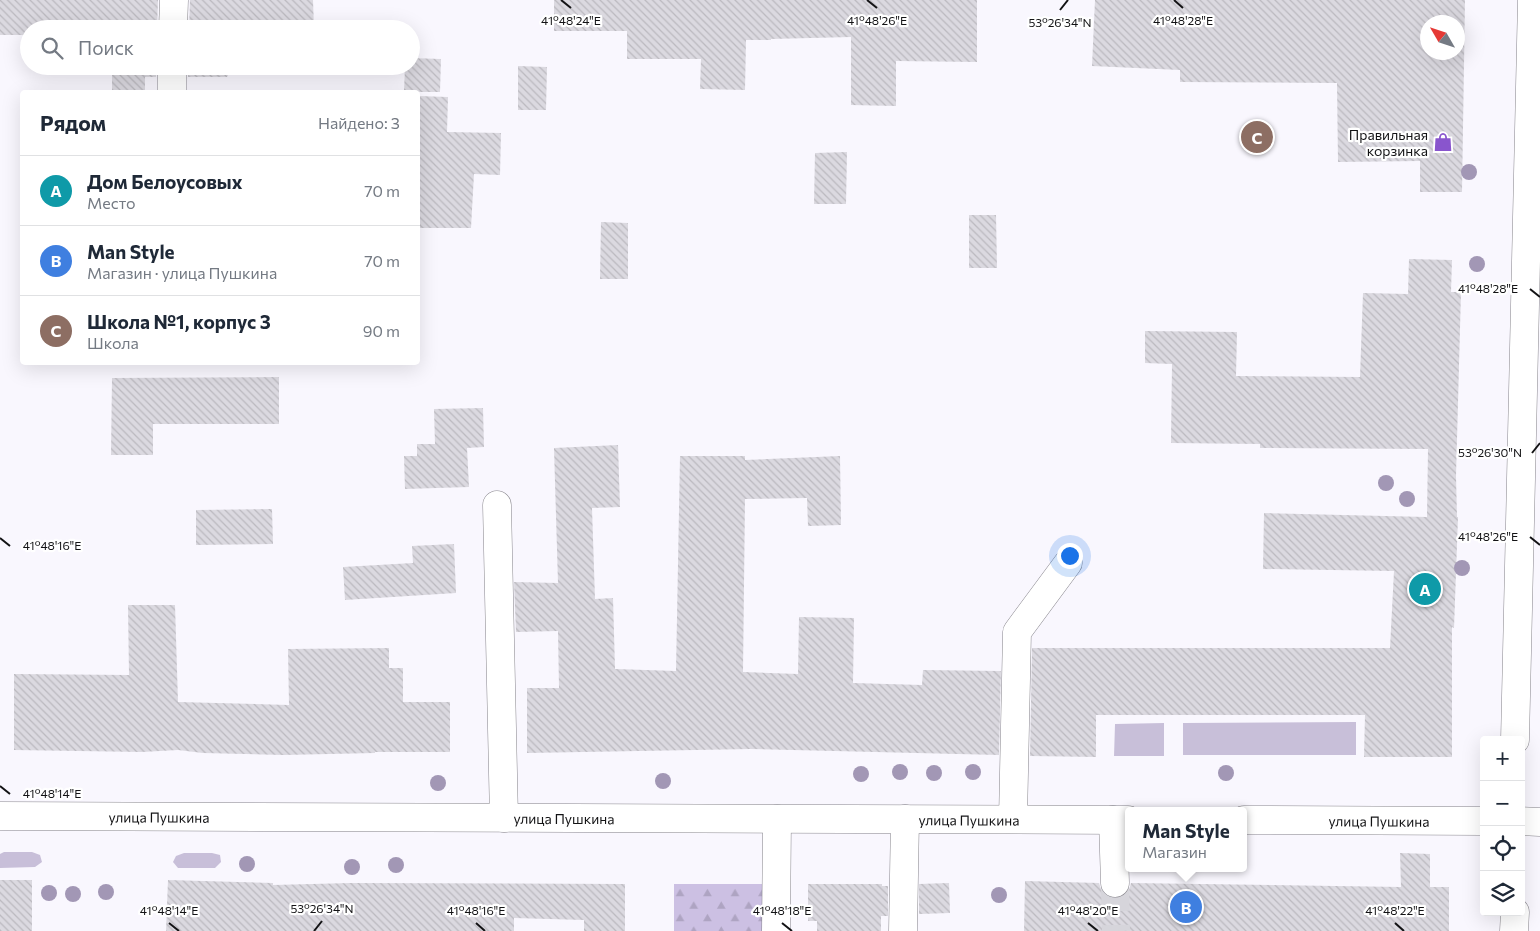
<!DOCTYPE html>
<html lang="ru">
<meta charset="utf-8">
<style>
body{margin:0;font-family:Commissioner,sans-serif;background:#f2f2f3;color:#1f2937}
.controls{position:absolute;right:15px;bottom:15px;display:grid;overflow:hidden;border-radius:5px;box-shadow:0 5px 20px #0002}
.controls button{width:45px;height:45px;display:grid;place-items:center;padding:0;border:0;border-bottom:1px solid #e0e1e3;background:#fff;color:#1f2937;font:25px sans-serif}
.compass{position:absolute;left:1420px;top:15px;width:45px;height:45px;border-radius:50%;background:#fff;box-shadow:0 5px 20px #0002;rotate:309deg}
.you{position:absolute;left:1069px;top:555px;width:18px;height:18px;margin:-12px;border:4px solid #fff;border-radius:50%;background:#1a73e8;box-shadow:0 0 0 8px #1a73e833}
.badge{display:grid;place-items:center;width:32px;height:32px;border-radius:50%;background:#b45309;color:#fff;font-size:16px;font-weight:700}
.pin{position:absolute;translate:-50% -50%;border:2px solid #fff;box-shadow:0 1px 5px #0006}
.popup{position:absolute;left:1125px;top:807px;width:122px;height:65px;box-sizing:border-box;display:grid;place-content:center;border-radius:5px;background:#fff;filter:drop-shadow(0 1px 4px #0005);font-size:16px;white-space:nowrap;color:#747a83}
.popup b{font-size:19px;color:#1f2937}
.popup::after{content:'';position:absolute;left:50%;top:100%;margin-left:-10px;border:10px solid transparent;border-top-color:#fff}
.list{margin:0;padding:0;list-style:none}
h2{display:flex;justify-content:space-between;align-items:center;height:65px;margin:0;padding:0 20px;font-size:21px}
h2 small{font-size:16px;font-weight:400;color:#747a83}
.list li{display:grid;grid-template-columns:32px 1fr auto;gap:15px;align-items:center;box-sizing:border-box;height:70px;padding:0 20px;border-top:1px solid #e0e1e3}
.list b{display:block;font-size:19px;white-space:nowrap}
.list p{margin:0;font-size:16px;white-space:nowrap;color:#747a83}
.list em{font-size:16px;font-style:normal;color:#747a83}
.icon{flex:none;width:28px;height:28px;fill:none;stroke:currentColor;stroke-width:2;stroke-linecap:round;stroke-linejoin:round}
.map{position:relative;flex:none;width:1540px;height:931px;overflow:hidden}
.search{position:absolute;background:#fff;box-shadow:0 5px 20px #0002;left:20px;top:20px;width:400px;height:55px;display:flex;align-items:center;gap:12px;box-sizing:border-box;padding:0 18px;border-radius:28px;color:#747a83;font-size:19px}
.panel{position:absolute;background:#fff;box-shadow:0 5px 20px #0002;left:20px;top:90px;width:400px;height:275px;border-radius:5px}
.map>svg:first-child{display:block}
.green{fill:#c8bfd9}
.forest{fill:url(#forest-firs)}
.building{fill:url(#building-back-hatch);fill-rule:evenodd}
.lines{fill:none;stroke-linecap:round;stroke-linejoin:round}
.minor-tunnel{stroke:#d6d5db;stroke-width:28;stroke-dasharray:28 14;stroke-linecap:butt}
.minor-casing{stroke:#87858c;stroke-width:29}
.minor{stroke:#fff;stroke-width:28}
.tree{fill:#a297b5}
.ticks{fill:none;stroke:#131315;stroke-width:2}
.labels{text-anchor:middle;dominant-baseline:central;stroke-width:4.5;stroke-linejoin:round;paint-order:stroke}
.poi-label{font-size:14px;fill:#131315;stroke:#fff;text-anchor:end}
.street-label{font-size:14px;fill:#131315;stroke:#fff}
.ticks-label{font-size:12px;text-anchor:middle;fill:#131315;stroke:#fff;stroke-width:4.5;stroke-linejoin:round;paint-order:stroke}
</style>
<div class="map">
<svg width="1540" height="931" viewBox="0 0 1540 931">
<defs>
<pattern id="forest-firs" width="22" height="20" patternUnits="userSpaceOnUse" patternTransform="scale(1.25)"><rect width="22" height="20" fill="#ccc0e3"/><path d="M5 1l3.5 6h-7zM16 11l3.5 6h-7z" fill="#aea4c2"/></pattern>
<pattern id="building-back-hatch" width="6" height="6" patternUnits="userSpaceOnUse" patternTransform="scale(1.25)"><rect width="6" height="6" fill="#dbd9e0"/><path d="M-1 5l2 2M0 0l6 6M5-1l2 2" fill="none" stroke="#bbb9bf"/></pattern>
</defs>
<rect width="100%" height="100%" fill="#f9f7fe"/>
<g class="green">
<path d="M1356,722v33h-173v-32z"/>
<path d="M1164,723v33h-50l1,-32z"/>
<path d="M4,852h28l8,3 2,7 -7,5 -35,1v-14z"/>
<path d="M184,853h28l8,2 1,7 -6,6h-37l-5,-6 3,-6z"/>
</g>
<path class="forest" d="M674,884h92l-1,47h-91z"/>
<g class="building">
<path d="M0,0h158l-1,29h-128v6h-29z"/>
<path d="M190,0h123l1,29h-125z"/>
<path d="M554,0h423v62l-81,-1v45l-45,-1v-68l-80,2v1h-25l-1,50 -45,-1 1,-30h-74v-28h-73z"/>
<path d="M1095,0h370l-3,192h-42v-31l-82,1 -1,-79 -157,-1v-12l-88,-4zM1428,22h30v30h-30z"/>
<path d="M411,58l30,1 -1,33h-36l1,-26h6z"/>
<path d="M112,66h44v11h-11v15h-33z"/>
<path d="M188,66h40v9l-1,2h-39z"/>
<path d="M518,66l29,1 -1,43h-28z"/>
<path d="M418,96l30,1 -1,35 54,1 -1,42 -26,-1 -3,54h-53z"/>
<path d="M847,152l-1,52h-32l1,-51z"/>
<path d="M969,215h27l1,53h-28z"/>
<path d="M601,222l27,1v56h-28z"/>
<path d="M1409,259l43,1 -1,32h10l-5,184 1,41h1l-4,111 -2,-1v130h-88l1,-42h-269v42l-66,-1 2,-108h358l4,-77 -131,-2 1,-56 163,4 1,-68 -168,-1v-4l-89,-1 1,-79 -27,-1v-32l92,1 -1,44 124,1 3,-84 45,1z"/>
<path d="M279,377v47h-126v31h-42l1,-77z"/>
<path d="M483,408l1,39 -17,1 2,39 -64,2 -1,-33h13v-12h18l-1,-35z"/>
<path d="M618,445l2,62 -28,1 3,91 18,-1 2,71 61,2 4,-215h65v4l95,-4 1,69 -33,1 -1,-28 -62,1 -2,173 55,2 1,-57 55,1 -1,65 69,2 1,-15 78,1 -2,84 -248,-6 -224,4v-65h32l-1,-57 -42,1 -2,-50 44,1 -4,-135z"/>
<path d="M272,509l1,35 -77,1v-35z"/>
<path d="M454,544l2,49 -111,7 -2,-33 70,-4 -1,-17z"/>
<path d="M128,605h47l3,97 111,3 -1,-56 101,-1v20h14v34h47v50h-75v1l-92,2 -80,-2 -25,-3 -36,2 -128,-2v-76l115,1z"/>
<path d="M1400,853l30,1v33h19v44h-425l1,-50 74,2 3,9 6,5 7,2 9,-3 5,-6 2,-7 270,4z"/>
<rect x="0" y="880" width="32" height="51"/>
<path d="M168,880l105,3v2l78,-2 274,1v47h-41v-11l-70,-2v13h-348z"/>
<path d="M949,883l1,30 -31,1v-30z"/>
<path d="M808,884h74v2h6v30h-7v15h-64v-10h-9z"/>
</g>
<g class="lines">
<path class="minor-tunnel" d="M1115,883l1,48"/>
<g class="minor-casing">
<g id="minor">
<path d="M173,29l1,-29"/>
<path d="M172,92v-26"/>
<path d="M497,505l7,313"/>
<path d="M1515,740l17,-740"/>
<path id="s1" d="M0,816l1128,4"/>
<path d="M1013,819l4,-187 51,-69"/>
<path d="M1113,820l2,63"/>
<path id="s2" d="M1244,820l240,1"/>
<path d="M1521,821l19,1"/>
<path d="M776,931l1,-112"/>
<path d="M903,931l2,-112"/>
<path d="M1514,931l1,-19"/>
</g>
</g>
<use href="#minor" class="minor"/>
</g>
<g class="tree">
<circle cx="1469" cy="172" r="8"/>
<circle cx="1477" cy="264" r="8"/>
<circle cx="1386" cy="483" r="8"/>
<circle cx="1407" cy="499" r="8"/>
<circle cx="1462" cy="568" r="8"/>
<circle cx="900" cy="772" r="8"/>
<circle cx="973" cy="772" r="8"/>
<circle cx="934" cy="773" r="8"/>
<circle cx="1226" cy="773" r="8"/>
<circle cx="861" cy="774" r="8"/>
<circle cx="663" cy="781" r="8"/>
<circle cx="438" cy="783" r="8"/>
<circle cx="247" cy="864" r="8"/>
<circle cx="396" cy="865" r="8"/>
<circle cx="352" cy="867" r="8"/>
<circle cx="106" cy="892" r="8"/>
<circle cx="49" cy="893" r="8"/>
<circle cx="73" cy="894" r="8"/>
<circle cx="999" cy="895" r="8"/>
</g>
<path class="ticks" d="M561,0l10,8M867,0l10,8M1174,0l9,8M1060,10l8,-10M1530,289l10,8M1532,453l8,-10M1530,537l10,8M0,538l10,8M0,786l10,8M169,923l10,8M476,923l9,8M782,923l10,8M1088,923l10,8M1395,923l9,8M314,931l8,-10"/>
<defs>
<g id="shop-bare" transform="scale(1.5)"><path d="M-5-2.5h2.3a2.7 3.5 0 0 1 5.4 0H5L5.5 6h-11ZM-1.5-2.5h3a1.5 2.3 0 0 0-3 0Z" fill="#8955cd" stroke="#fff" stroke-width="2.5" paint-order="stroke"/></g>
</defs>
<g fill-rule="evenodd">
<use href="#shop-bare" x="1443" y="142"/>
</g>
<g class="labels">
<g class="poi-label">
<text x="1428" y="134">Правильная<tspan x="1428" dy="16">корзинка</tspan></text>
</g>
<g class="street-label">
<text stroke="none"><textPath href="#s1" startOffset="159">улица Пушкина</textPath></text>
<text stroke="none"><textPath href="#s1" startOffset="564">улица Пушкина</textPath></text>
<text stroke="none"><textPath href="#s1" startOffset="969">улица Пушкина</textPath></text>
<text stroke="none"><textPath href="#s2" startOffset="135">улица Пушкина</textPath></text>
</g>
</g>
<g class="ticks-label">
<text x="571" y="25">41°48'24"E</text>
<text x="877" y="25">41°48'26"E</text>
<text x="1183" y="25">41°48'28"E</text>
<text x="1060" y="27">53°26'34"N</text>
<text x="1488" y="293">41°48'28"E</text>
<text x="1490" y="457">53°26'30"N</text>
<text x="1488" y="541">41°48'26"E</text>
<text x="52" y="550">41°48'16"E</text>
<text x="52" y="798">41°48'14"E</text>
<text x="322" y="913">53°26'34"N</text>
<text x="169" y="915">41°48'14"E</text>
<text x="476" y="915">41°48'16"E</text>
<text x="782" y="915">41°48'18"E</text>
<text x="1088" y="915">41°48'20"E</text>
<text x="1395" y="915">41°48'22"E</text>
</g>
</svg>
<div class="controls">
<button>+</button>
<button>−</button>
<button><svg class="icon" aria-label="locate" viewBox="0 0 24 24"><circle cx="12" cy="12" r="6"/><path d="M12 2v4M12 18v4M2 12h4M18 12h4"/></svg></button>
<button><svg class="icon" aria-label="layers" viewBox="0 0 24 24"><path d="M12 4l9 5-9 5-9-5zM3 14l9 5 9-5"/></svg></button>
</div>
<svg class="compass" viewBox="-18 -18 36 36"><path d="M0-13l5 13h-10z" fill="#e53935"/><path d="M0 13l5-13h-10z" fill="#747a83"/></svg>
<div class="you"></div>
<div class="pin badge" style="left:1425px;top:589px;background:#0f9aa8">A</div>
<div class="pin badge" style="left:1186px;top:907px;background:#3f7fe0">B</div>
<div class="popup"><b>Man Style</b>Магазин</div>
<div class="pin badge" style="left:1257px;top:137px;background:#8d6e63">C</div>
<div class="search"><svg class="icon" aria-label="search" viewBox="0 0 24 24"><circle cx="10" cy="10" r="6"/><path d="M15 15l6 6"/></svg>Поиск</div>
<section class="panel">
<h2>Рядом<small>Найдено: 3</small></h2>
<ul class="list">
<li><span class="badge" style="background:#0f9aa8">A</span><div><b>Дом Белоусовых</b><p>Место</p></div><em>70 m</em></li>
<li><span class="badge" style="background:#3f7fe0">B</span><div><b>Man Style</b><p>Магазин · улица Пушкина</p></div><em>70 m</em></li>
<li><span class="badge" style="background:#8d6e63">C</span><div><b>Школа №1, корпус 3</b><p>Школа</p></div><em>90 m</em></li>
</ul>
</section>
</div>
